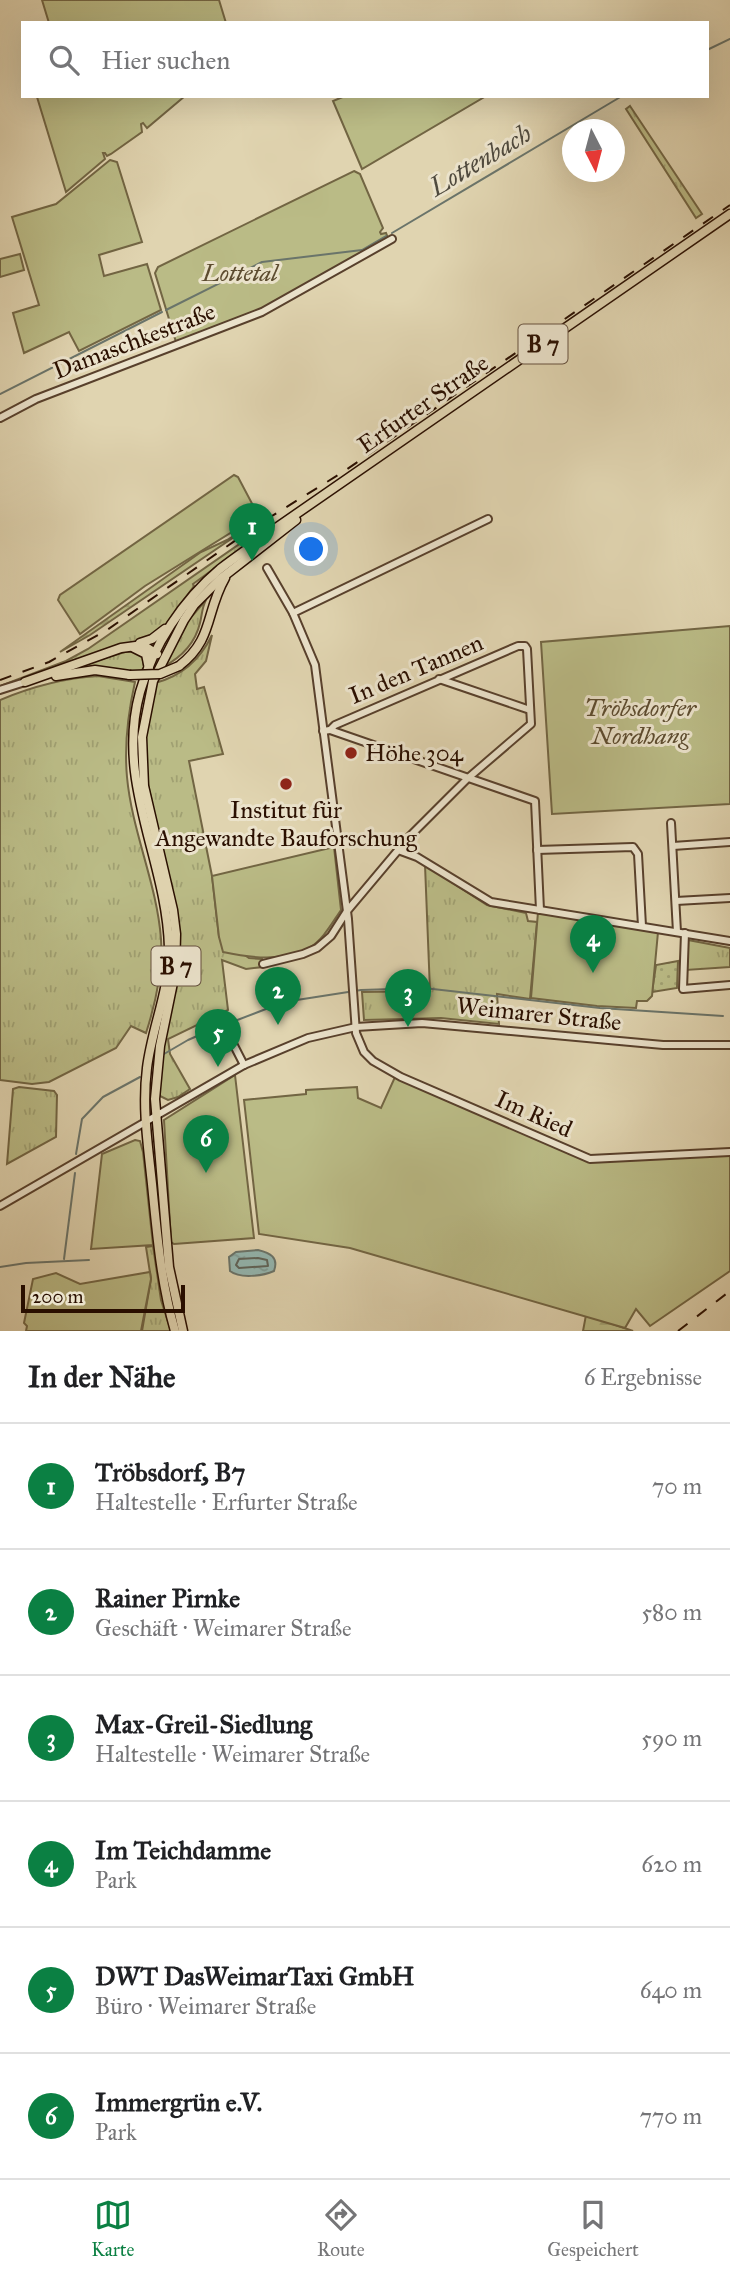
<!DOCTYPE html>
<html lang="de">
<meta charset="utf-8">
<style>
body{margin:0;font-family:"IM FELL Great Primer",serif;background:#f2f2f2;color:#202124}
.compass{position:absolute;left:562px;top:119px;width:63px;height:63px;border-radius:50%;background:#fff;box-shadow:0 7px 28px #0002;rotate:174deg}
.scale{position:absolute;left:21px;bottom:18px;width:164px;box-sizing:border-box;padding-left:7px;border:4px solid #2a0f00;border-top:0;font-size:19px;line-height:24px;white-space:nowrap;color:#2a0f00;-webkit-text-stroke:5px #ebe3cc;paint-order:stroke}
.you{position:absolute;left:312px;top:550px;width:24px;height:24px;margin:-18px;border:5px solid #fff;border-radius:50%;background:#1a73e8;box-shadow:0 0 0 10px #1a73e833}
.badge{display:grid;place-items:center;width:46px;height:46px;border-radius:50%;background:#0b8043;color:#fff;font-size:23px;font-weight:700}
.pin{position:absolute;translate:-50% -58px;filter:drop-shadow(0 2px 4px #0008)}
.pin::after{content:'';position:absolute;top:37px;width:24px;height:21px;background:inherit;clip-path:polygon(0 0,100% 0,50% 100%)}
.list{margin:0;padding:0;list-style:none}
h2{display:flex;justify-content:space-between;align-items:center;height:91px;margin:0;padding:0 28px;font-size:30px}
h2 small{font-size:23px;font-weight:400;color:#757577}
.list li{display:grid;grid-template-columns:46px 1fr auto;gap:21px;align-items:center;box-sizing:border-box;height:126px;padding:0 28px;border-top:2px solid #e0e0e0}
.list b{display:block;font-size:26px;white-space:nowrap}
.list p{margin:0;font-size:23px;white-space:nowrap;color:#757577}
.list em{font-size:23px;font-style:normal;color:#757577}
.icon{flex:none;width:38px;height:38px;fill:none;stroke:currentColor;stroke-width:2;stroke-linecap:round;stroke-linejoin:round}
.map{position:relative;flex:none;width:730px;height:1331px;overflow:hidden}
.search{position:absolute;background:#fff;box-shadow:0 7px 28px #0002;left:21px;right:21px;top:21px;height:77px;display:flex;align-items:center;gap:18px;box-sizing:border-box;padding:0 24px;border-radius:0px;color:#757577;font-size:26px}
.sheet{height:847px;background:#fff}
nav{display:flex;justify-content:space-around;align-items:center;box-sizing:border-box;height:98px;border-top:2px solid #e0e0e0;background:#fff;font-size:19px;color:#757577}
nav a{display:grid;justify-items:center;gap:4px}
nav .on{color:#0b8043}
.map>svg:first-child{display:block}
.grass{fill:url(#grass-tufts);stroke:#726543;stroke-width:2}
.forest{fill:url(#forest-firs);stroke:#726543;stroke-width:2}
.park{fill:url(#park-dots);stroke:#726543;stroke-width:2}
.garden{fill:#babb86;stroke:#726543;stroke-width:2}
.water{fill:url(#water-ripples);stroke:#6a746a;stroke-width:2}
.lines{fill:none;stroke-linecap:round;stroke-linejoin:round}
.shore{stroke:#5f6358;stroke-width:2}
.stream{stroke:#6a746a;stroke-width:2}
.minor-casing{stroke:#58402c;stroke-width:10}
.major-casing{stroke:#2a0f00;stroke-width:11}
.minor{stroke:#ebe3cc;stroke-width:6}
.major{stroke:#e0d4b0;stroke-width:8}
.rail{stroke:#2a0f00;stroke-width:2;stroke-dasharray:12 12;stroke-linecap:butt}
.major-bridge-casing{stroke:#2a0f00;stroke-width:11;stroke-linecap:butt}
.major-bridge{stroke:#e0d4b0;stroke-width:8}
.poi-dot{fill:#8f2418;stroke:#ebe3cc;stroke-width:2.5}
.labels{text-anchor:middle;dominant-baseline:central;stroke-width:6;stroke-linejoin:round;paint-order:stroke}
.shield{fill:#ebe3cc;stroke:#644f3d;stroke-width:2}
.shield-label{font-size:23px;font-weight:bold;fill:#2a0f00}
.park-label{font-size:24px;font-style:italic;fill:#5c4b2f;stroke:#ebe3cc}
.street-label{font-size:24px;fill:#2a0f00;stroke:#ebe3cc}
.poi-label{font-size:24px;fill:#2a0f00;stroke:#ebe3cc;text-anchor:start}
.water-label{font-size:26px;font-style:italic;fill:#4f4a3e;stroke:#ebe3cc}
</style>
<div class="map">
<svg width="730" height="1331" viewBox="0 0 730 1331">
<defs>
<pattern id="grass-tufts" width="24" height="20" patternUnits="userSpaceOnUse" patternTransform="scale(1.75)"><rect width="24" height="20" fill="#babb86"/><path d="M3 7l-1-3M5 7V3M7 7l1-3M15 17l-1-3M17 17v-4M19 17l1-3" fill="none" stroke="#a0a072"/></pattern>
<pattern id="forest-firs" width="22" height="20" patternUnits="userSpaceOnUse" patternTransform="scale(1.75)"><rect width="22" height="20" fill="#babb86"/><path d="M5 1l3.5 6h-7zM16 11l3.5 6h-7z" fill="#a0a072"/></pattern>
<pattern id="park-dots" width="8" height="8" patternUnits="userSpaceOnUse" patternTransform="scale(1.75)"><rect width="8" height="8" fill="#babb86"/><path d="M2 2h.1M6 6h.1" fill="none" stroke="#a0a072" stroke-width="1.8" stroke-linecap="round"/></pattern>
<pattern id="water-ripples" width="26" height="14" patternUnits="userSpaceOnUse" patternTransform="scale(1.75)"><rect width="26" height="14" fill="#94b7b1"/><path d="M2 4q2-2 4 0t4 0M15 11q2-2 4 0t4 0" fill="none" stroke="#809c96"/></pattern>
</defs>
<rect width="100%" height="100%" fill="#e0d4b0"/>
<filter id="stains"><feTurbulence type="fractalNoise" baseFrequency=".00286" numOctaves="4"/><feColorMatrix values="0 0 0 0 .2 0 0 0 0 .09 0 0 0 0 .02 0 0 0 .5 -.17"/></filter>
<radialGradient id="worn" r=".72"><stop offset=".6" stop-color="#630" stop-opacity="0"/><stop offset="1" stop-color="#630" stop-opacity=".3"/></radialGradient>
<g class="grass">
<path d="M630,106l72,108 -6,4 -70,-109z"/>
<path d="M261,529l2,4 -70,51 1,2 -30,41 -8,7 -15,7 -24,5 -117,42v-2l66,-25 22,-12z"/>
<path d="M206,600c-4,7 -4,15 -6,23 -5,21 -18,34 -37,44l23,-44z"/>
<path d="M212,635l-6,26 -11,13 2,15 7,-2 19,67 -34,7 23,115 7,61 30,21 13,1 1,8 -17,2 -24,-9 6,50 -60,29 2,15 20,35 -12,8 -10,3 -8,-4 -1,-4 3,-45 16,-74v-42l-31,-152 -2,-45 10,-51c27,-7 45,-23 57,-48z"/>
<path d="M125,652h9l8,3 2,12 -4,6 -58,-4 -1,-4z"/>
<path d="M98,676l37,6c-7,31 -11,62 -8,95 5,55 30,107 34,162 2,32 -5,63 -15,94l-15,-7 -15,22 -67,34 -17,2 -32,-4v-380c31,-13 64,-22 98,-24z"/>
<path d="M425,865l62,40 39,8 2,8 9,1 -7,77 -33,-5 2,30 -58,-6 -77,2 -2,-28 68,-1z"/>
<path d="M688,940l42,8v19l-44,3z"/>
<path d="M19,1087l35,4 3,4 -1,42 -49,27 6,-75z"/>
<path d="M153,1246l8,54 10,31h-29l9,-52 -5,-32z"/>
</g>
<g class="forest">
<path d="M256,522l-166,113 -30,17 141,-100 26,-12z"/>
<path d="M586,1315l47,16h-50z"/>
</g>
<path class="park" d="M678,961l-1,27 -25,4 4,-27z"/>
<g class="garden">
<path d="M42,0h177l7,23h-177z"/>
<path d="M185,96l-38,32 -4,-5 -2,1 1,8 -31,22 -4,2 -2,-3h-2l2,6 -39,33 -29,-95z"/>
<path d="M345,96h141l-124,73 -29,-68z"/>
<path d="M110,160l7,2 25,80 -43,13 5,21 43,-12 14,46 -82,41 -10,-19 -45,21 -11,-40 26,-8 -27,-88 44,-13z"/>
<path d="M354,171l6,3 23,54 -3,4 1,2 5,-1 2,5 -127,71 -85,33 -21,-69 3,-6z"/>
<path d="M20,254l4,16 -24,7v-18z"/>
<path d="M234,475l4,2 19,36 -1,4 -111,69 -65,48 -22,-34 2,-5z"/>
<path d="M730,626v178l-178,10 -11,-172z"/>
<path d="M334,847l7,63c-9,13 -18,30 -32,38 -26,14 -58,10 -86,4l-4,-15 -7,-61z"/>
<path d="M538,912l120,20 -6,64 -5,5h-10l-1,7 -39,-2 -66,-8z"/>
<path d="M235,1075l19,163 -80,6 -3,-2 -7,-122z"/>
<path d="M395,1077l195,83 140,-7v118l-80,55 -14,-17 -11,19 -275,-80 -91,-14 -15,-134 62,-6v-4l51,-3 1,11 23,10z"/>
<path d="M135,1140l5,1 3,11 10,93 -62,4 11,-95z"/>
<path d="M150,1272l1,7 -10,52h-115l1,-5 -3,-3 9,-44 23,-6 24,11z"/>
</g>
<path class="water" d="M258,1250c12,3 21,7 16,21 -11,5 -34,8 -44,0l-1,-14 7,-5z"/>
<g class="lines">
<path class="shore" d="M258,1258l9,2 1,6 -29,2 -3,-3 3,-6z"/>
<g class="stream">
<path d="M707,50l23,-11"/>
<path d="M392,233l230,-137"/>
<path d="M166,310l96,-48 100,-12 24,-14"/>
<path d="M0,394l162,-82"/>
<path d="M227,1024l57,-22 77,-12 63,-2 176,20 123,8"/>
<path d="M164,1054l24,-14 32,-14"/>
<path d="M76,1154l6,-35 21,-22 37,-20"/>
<path d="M64,1259l11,-86"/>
<path d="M0,1267l26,-4 63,-3"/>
</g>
<g class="minor-casing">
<g id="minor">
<path d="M0,418l36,-19 226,-87 130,-73"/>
<path d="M267,568l26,45 22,52 33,254 8,114 8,19 9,9 28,16 189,82 140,-7"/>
<path d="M293,613l195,-94"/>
<path d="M439,679l91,31"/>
<path d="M0,690l25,-8"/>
<path d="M330,730l205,71 5,109"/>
<path d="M671,823l6,109"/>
<path d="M673,846l57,-4"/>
<path d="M398,850l19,7 74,45 239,39"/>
<path d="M537,850l96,-3 5,7 4,72"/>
<path d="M676,901l54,-3"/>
<path d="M685,933l-2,56 47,-4"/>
<path d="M263,964l40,-10 14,-6 14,-12 16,-25 63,-75 57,-57 64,-55 -4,-75 -2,-3h-7l-183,79 -5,5 -7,1"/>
<path d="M223,1024l21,41"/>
<path d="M0,1206l244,-141 64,-27 48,-11 66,-4 241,22h67"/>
</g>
</g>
<g class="major-casing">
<g id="major">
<path d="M140,643l12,-4 13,-10"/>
<path d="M134,648l12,6 3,15"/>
<path d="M179,666c35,-27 26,-53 46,-88"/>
<path d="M56,676l39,-6 35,5"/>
<path d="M25,682l96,-34 22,-3 14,9"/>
<path d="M175,1331c-14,-48 -18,-97 -23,-147 -4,-38 -10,-77 -5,-116 5,-41 23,-78 22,-120 -2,-88 -54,-165 -29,-256 13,-47 43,-92 80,-123 18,-14 38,-27 56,-41l454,-314"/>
<path d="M183,1331l-14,-64 -14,-168 5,-53 15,-73 1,-39 -3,-24 -29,-124 -2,-49 11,-56 31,-61 10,-15 25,-25 77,-60"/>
</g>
</g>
<use href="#minor" class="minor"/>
<use href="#major" class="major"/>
<g class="rail">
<path d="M0,680l49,-18 58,-32 152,-106 84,-52 387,-267"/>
<path d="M678,1331l52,-40"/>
</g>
<g class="major-bridge-casing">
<path id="major-bridge" d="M130,675l30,-1 19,-8"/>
</g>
<use href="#major-bridge" class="major-bridge"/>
</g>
<g class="poi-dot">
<circle cx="351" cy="753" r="7"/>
<circle cx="286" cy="784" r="7"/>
</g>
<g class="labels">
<g class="shield">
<rect x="518.5" y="324.5" width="49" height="39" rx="5"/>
<rect x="151.5" y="946.5" width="49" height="39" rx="5"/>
</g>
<g class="shield-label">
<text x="543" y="344">B 7</text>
<text x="176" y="966">B 7</text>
</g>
<g class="park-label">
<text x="240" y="273">Lottetal</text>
<text x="640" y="708">Tröbsdorfer<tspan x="640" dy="28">Nordhang</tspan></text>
</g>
<g class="street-label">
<text transform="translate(134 341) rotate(-21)">Damaschkestraße</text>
<text transform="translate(423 404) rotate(-35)">Erfurter Straße</text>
<text transform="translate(416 669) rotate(-23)">In den Tannen</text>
<text transform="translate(539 1014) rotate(6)">Weimarer Straße</text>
<text transform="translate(534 1114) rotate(24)">Im Ried</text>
</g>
<g class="poi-label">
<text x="365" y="753">Höhe 304</text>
<text x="286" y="810" text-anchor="middle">Institut für<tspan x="286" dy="28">Angewandte Bauforschung</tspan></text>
</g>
<g class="water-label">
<text transform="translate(480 160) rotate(-31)">Lottenbach</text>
</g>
</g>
<rect width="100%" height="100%" filter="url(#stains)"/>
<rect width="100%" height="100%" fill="url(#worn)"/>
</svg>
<svg class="compass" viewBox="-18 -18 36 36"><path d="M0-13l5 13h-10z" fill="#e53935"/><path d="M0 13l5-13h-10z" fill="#757577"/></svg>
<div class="scale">200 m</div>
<div class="you"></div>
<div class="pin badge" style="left:252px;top:561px">1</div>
<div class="pin badge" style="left:278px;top:1025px">2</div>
<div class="pin badge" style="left:408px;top:1027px">3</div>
<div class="pin badge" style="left:593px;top:973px">4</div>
<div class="pin badge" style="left:218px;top:1067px">5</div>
<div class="pin badge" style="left:206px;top:1173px">6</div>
<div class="search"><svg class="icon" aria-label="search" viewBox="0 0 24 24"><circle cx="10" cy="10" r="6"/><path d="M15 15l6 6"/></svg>Hier suchen</div>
</div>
<section class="sheet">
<h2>In der Nähe<small>6 Ergebnisse</small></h2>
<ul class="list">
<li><span class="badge">1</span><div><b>Tröbsdorf, B7</b><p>Haltestelle · Erfurter Straße</p></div><em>70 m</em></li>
<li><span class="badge">2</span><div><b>Rainer Pirnke</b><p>Geschäft · Weimarer Straße</p></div><em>580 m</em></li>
<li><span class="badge">3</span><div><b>Max-Greil-Siedlung</b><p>Haltestelle · Weimarer Straße</p></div><em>590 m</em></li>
<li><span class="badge">4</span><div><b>Im Teichdamme</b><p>Park</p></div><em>620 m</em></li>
<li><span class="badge">5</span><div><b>DWT DasWeimarTaxi GmbH</b><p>Büro · Weimarer Straße</p></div><em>640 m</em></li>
<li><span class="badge">6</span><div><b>Immergrün e.V.</b><p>Park</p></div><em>770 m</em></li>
</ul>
</section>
<nav>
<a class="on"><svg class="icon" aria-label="map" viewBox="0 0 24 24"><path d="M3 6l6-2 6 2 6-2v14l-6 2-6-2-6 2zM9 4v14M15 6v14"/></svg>Karte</a>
<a><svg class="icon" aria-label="directions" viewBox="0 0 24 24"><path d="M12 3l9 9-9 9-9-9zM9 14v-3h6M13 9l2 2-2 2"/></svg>Route</a>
<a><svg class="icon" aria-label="saved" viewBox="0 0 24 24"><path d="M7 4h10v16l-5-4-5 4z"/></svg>Gespeichert</a>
</nav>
